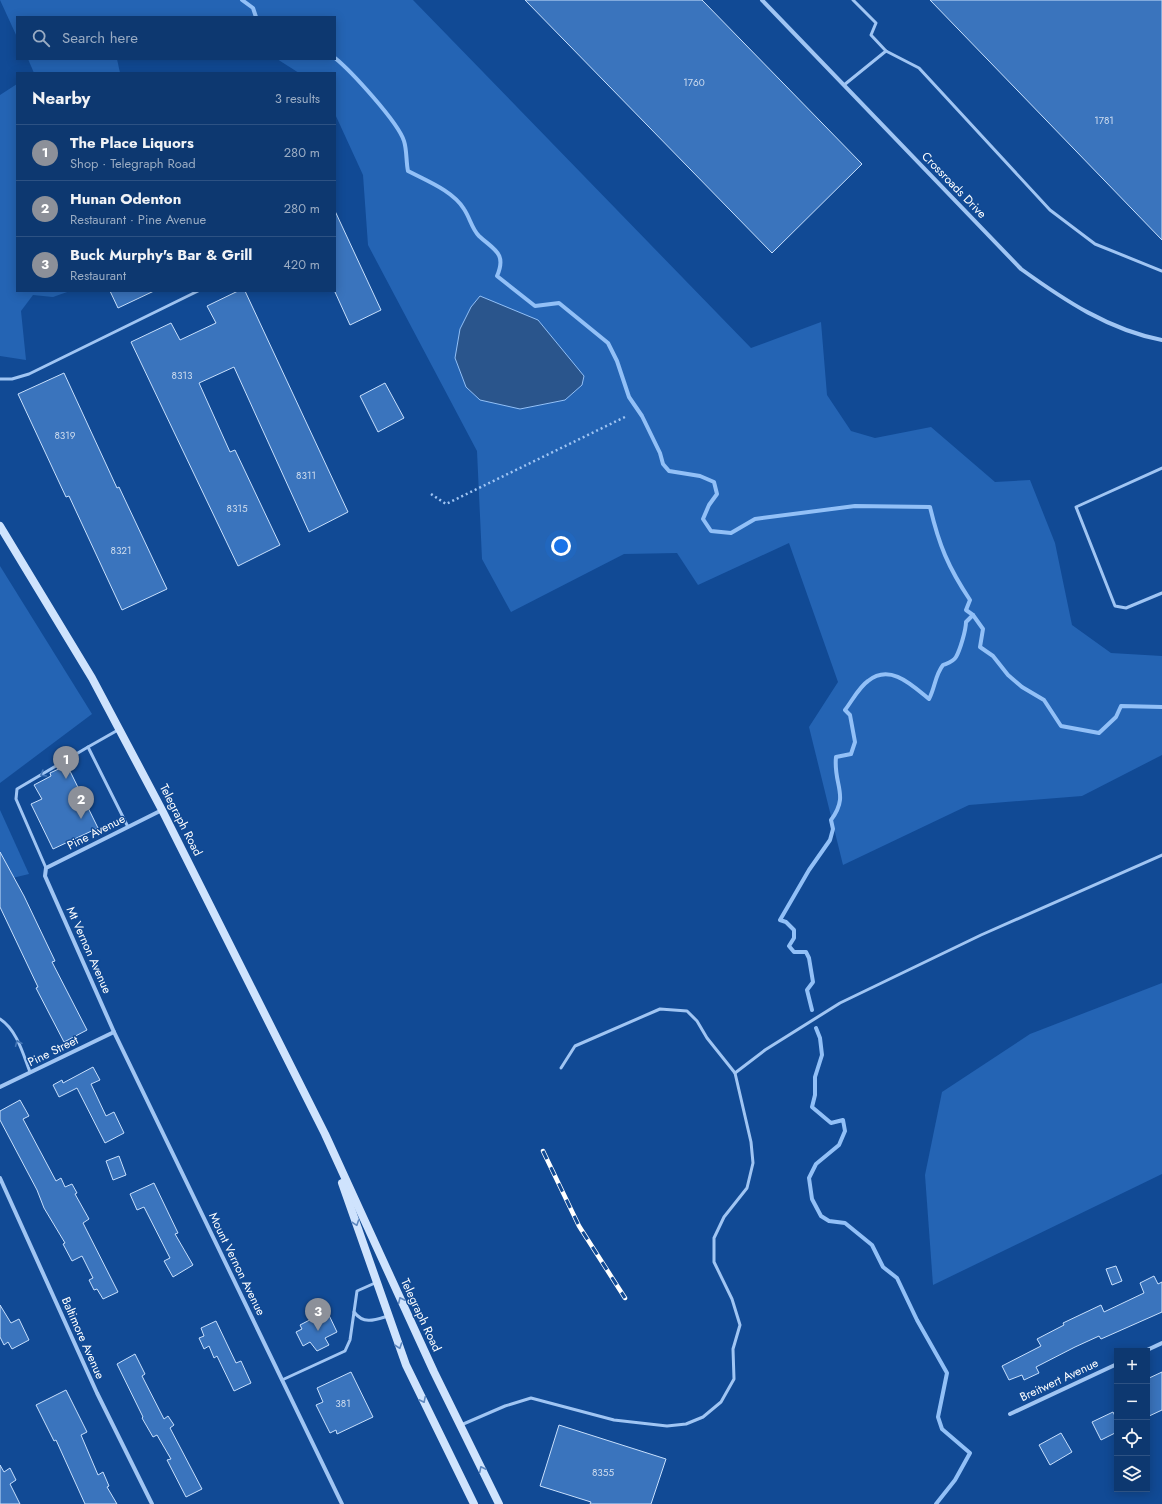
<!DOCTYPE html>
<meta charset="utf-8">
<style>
body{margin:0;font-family:Jost,sans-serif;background:#1b4378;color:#f1f3f6}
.controls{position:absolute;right:12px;bottom:12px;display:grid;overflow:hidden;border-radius:0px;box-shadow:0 2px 10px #0003}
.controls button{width:36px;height:36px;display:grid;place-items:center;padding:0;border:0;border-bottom:1px solid #2d5283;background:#0d3870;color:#f1f3f6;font:20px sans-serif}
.you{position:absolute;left:561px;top:546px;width:14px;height:14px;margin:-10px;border:3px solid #fff;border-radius:50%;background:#1a73e8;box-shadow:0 0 0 6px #1a73e833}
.badge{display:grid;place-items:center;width:26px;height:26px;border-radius:50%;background:#8c9099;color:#fff;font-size:13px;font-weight:700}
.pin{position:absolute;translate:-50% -33px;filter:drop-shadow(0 1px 2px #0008)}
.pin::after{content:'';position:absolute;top:21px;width:14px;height:12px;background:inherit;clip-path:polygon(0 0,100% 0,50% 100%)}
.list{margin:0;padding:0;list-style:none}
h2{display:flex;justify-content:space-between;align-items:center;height:52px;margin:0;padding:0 16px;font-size:17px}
h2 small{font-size:13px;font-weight:400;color:#9aacc3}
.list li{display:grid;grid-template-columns:26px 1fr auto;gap:12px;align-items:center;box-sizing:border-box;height:56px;padding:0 16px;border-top:1px solid #2d5283}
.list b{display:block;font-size:15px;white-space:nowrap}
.list p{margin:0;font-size:13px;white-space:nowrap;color:#9aacc3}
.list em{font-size:13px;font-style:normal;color:#9aacc3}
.icon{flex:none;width:22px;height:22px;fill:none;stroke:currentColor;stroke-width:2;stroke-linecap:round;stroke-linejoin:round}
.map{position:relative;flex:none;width:1162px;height:1504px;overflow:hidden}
.search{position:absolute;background:#0d3870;box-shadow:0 2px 10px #0003;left:16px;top:16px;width:320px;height:44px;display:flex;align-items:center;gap:10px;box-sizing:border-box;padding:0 14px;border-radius:0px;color:#9aacc3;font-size:15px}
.panel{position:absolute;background:#0d3870;box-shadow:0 2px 10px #0003;left:16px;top:72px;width:320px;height:220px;border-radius:0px}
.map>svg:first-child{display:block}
.green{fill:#2464b4}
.water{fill:#2a558c;stroke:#92c0f7}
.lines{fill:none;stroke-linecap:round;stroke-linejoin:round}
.stream{stroke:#92c0f7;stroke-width:4}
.building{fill:#3a74bd;stroke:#c8e0fd}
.path{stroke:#a0c5f3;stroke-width:2.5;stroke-dasharray:2 3;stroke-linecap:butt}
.service{stroke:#a0c5f3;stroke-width:3}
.minor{stroke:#a0c5f3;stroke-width:4}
.secondary{stroke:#cfe3fd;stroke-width:8}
.rail-casing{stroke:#fff;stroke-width:4.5}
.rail{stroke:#114a95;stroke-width:3;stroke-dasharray:9;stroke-linecap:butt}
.oneway{stroke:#4375b6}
.oneway2{stroke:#5d87bf}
.labels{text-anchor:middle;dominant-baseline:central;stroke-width:3;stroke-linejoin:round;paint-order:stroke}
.number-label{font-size:10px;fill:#cedcee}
.street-label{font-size:12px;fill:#fff;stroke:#114a95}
</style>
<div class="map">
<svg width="1162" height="1504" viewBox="0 0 1162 1504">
<rect width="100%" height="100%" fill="#114a95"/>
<g class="green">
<path d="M0,0h413l338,348 70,-26 6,73 24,36 24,7 56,-11 64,55 35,-2 25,63 17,82 39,28 51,3v99l-80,41 -113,9 -126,60 -34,-138 29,-45 -49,-139 -91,42 -21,-32 -53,1 -113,58 -29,-53 -5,-108 -109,-206 -5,-70 -28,-61v-41h-36l-22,-14h58v-42h-318v20z"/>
<path d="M28,59h89l3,14h-86z"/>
<path d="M17,84v207h53l-17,6 -20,-2 -12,16 5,49 -26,-4v-261z"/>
<path d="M0,566l92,148 -92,69z"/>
<path d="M0,810l29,64 -29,7z"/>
<path d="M1162,983v191l-229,111 -8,-110 17,-83 88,-58z"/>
</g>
<path class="water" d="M480,296l58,24 46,56 -2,9 -17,15 -45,9 -40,-9 -14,-13 -11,-29 5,-29 11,-22z"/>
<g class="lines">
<g class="stream">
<path d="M242,0l11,8 3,9"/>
<path d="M335,58c16,13 63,64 69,83 3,9 2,21 4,30 19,10 45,20 56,38 6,9 8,20 15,27 15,14 28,17 18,40l38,30 24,-3 49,40 9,18 12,36 13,19 18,37 3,11 6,7 31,5 14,6 3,12 -8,11 -6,14 8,12 20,2 24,-14 100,-13 75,1c9,38 18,60 40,93l-4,10 7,5 10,14 -3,18 13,9 15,19 14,12 22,13 17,26 38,7 17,-16 5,-11 41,1"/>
<path d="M812,1010l-5,-20 6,-8 -4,-24 -3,-6h-12l-5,-6 5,-8v-8l-8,-8 -6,-2 29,-50 21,-30 3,-11 -2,-9c19,-25 2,-35 5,-63l15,-3 4,-12 -5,-27 -5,-5c7,-9 14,-23 23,-29 22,-18 44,4 61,18 6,-11 6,-24 14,-34 5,-2 10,-3 13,-8 4,-7 10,-27 10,-35l7,-7"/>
<path d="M816,1028l4,10 2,17 -7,22v18l-3,12 19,16 12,-3 2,11 -6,14 -23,19 -7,14 3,21 9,17 8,5 16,2 27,22 11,22 14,11 20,42 30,53 -9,44 4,12 28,24 -15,27 -19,24"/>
</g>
</g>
<g class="building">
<path d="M525,0h177l160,164 -90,89z"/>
<path d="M930,0h232v240z"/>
<path d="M335,211l46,99 -31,15 -15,-33z"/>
<path d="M110,291h44l-36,17z"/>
<path d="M238,291h7l103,221 -39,20 -75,-165 -35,16 31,69 5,-2 45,95 -42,21 -107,-224 40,-19 9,17 36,-17 -9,-17z"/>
<path d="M64,373l53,115 2,-1 48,102 -45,21 -53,-114 -3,1 -48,-103z"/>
<path d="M385,383l19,35 -26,14 -18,-36z"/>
<path d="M67,765l31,63 -45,21 -22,-45 11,-5 -8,-14 17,-9 -1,-3z"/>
<path d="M0,852l24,44 31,65 -3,1 35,68 -23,12 -28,-54 2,-1 -38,-80z"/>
<path d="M93,1067l7,13 -9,4 15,32 8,-4 10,21 -19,10 -28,-55 -18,9 -6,-12 9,-5 1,3z"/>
<path d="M20,1100l9,16 -6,3 33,62 5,-3 4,9 7,-3 5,9 -2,1 14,25 -6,4 35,69 -15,7 -6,-10 -3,1 -5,-10 4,-2 -11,-22 -10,5 -9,-17 2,-1 -21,-35 -7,-18 -37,-70v-9z"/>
<path d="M119,1156l7,19 -13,5 -7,-19z"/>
<path d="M154,1183l24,50 -3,1 18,31 -20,12 -9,-16 6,-3 -26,-51 -7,3 -7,-16z"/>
<path d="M1116,1266l6,15 -10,4 -6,-16z"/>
<path d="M1154,1276l4,8 4,-2v30l-61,27 -2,-3 -24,11 -39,20 3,6 -15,7 -2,-5 -13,5 -7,-14 39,-20 -4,-7 27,-14 -1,-2 38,-18 3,7 40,-19 -4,-10z"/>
<path d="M0,1305l11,18 8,-4 10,21 -17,9 -4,-7 -4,3 -4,-8z"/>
<path d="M327,1311l10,21 -12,6 4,7 -12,6 -7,-9 -7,4 -7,-14 6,-3 -2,-4z"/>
<path d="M216,1321l20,42 5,-2 10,22 -17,8 -17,-35 -3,2 -5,-12 -5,3 -5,-11 5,-2 -3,-8z"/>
<path d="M135,1354l10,20 -3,2 22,43 4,-3 6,9 -4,3 32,61 -16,8 -19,-37 4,-1 -14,-24 -4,2 -11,-19 1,-1 -26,-53z"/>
<path d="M351,1372l22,45 -36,17 -1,-4 -6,3 -14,-28 7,-3 -6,-14z"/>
<path d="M1162,1372v38l-15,7v-38z"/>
<path d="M66,1390l21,42 -6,3 17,40 5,-3 6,14 -2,1 10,17h-32l-29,-64 -2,1 -18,-36z"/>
<path d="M1113,1412l4,8v12l-16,8 -9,-18z"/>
<path d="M559,1425l107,34 -15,45h-61l1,-2 -51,-16z"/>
<path d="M1061,1433l11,19 -22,13 -11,-20z"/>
<path d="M0,1465l4,7 6,-4 6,12 -6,4 10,20h-20z"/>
</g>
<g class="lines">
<path class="path" d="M431,494l15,10 181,-88"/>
<g class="service">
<path d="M886,51l33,17 131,142 45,34 67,27"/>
<path d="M844,85l42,-34 -15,-16 5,-12 -23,-23"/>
<path d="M0,379h12l17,-5 169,-83"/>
<path d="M1162,468l-86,39 39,99 11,2 36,-15"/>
<path d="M118,730l-30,17 40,80"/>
<path d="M46,868l-30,-69 1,-10 71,-42"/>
<path d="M0,1019c17,11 23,35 30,53"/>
<path d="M735,1073l30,-23 75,-47 141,-68 181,-80"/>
<path d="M354,1312c10,13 21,8 34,4"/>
<path d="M282,1380l63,-29 5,-11 7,-49 18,-8"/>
<path d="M461,1425l44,-19 26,-8 83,22 53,6 19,-2 17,-7 18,-15 13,-23 -1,-30 7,-24 -8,-26 -18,-37v-24l10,-21 23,-29 6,-25 -2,-21 -16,-69 -28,-35 -10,-17 -10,-10 -27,-2 -85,37 -14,22"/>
</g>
<g class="minor">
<path d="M762,0l259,269c43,31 88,61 141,71"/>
<path d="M162,810l-116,58 -1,8 69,156 228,472"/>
<path d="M0,1087l114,-55"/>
<path d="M0,1178l97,215 55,111"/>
<path d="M1145,1351l17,-8"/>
<path d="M1010,1414l107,-50"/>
</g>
<g class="secondary">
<path d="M0,526l92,152 70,132 163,324 109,238 65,132"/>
<path d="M342,1183l64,182 68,139"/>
</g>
<g class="rail-casing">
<path id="rail" d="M543,1151l36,75 46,72"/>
</g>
<use href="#rail" class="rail"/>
</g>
<defs><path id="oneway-chevron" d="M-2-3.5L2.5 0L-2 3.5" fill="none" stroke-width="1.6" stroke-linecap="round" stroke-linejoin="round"/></defs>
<g class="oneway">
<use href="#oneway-chevron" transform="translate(43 774) rotate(149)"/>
<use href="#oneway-chevron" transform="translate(18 1043) rotate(-113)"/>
</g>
<g class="oneway2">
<use href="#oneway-chevron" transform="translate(356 1223) rotate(71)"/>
<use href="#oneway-chevron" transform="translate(401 1300) rotate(-115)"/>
<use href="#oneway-chevron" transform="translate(399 1346) rotate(71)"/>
<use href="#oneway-chevron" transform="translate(423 1400) rotate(64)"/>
<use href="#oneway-chevron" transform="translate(482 1469) rotate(-116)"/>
</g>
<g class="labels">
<g class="number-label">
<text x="694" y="82">1760</text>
<text x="1104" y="120">1781</text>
<text x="182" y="375">8313</text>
<text x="65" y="435">8319</text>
<text x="306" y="475">8311</text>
<text x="237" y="508">8315</text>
<text x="121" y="550">8321</text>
<text x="343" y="1403">381</text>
<text x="603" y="1472">8355</text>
</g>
<g class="street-label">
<text transform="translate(954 185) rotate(46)">Crossroads Drive</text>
<text transform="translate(181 820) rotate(63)">Telegraph Road</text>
<text transform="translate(96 832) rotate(-27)">Pine Avenue</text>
<text transform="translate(89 950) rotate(66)">Mt Vernon Avenue</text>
<text transform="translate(53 1051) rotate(-26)">Pine Street</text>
<text transform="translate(237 1264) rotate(64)">Mount Vernon Avenue</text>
<text transform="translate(421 1315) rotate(65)">Telegraph Road</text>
<text transform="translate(83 1338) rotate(66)">Baltimore Avenue</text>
<text transform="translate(1059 1380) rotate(-25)">Breitwert Avenue</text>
</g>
</g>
</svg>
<div class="controls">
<button>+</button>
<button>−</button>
<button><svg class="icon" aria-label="locate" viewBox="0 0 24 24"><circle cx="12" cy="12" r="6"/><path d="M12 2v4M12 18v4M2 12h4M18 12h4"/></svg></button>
<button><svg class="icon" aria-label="layers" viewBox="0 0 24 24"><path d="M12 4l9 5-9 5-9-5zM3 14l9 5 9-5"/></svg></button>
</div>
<div class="you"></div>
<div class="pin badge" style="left:66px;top:779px">1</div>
<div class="pin badge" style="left:81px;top:819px">2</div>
<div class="pin badge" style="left:318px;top:1331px">3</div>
<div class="search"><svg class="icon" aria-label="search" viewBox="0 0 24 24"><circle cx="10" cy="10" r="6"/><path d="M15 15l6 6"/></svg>Search here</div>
<section class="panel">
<h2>Nearby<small>3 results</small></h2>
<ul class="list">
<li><span class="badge">1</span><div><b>The Place Liquors</b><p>Shop · Telegraph Road</p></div><em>280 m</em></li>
<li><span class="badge">2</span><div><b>Hunan Odenton</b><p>Restaurant · Pine Avenue</p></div><em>280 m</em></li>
<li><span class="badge">3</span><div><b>Buck Murphy's Bar &amp; Grill</b><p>Restaurant</p></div><em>420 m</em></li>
</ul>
</section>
</div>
